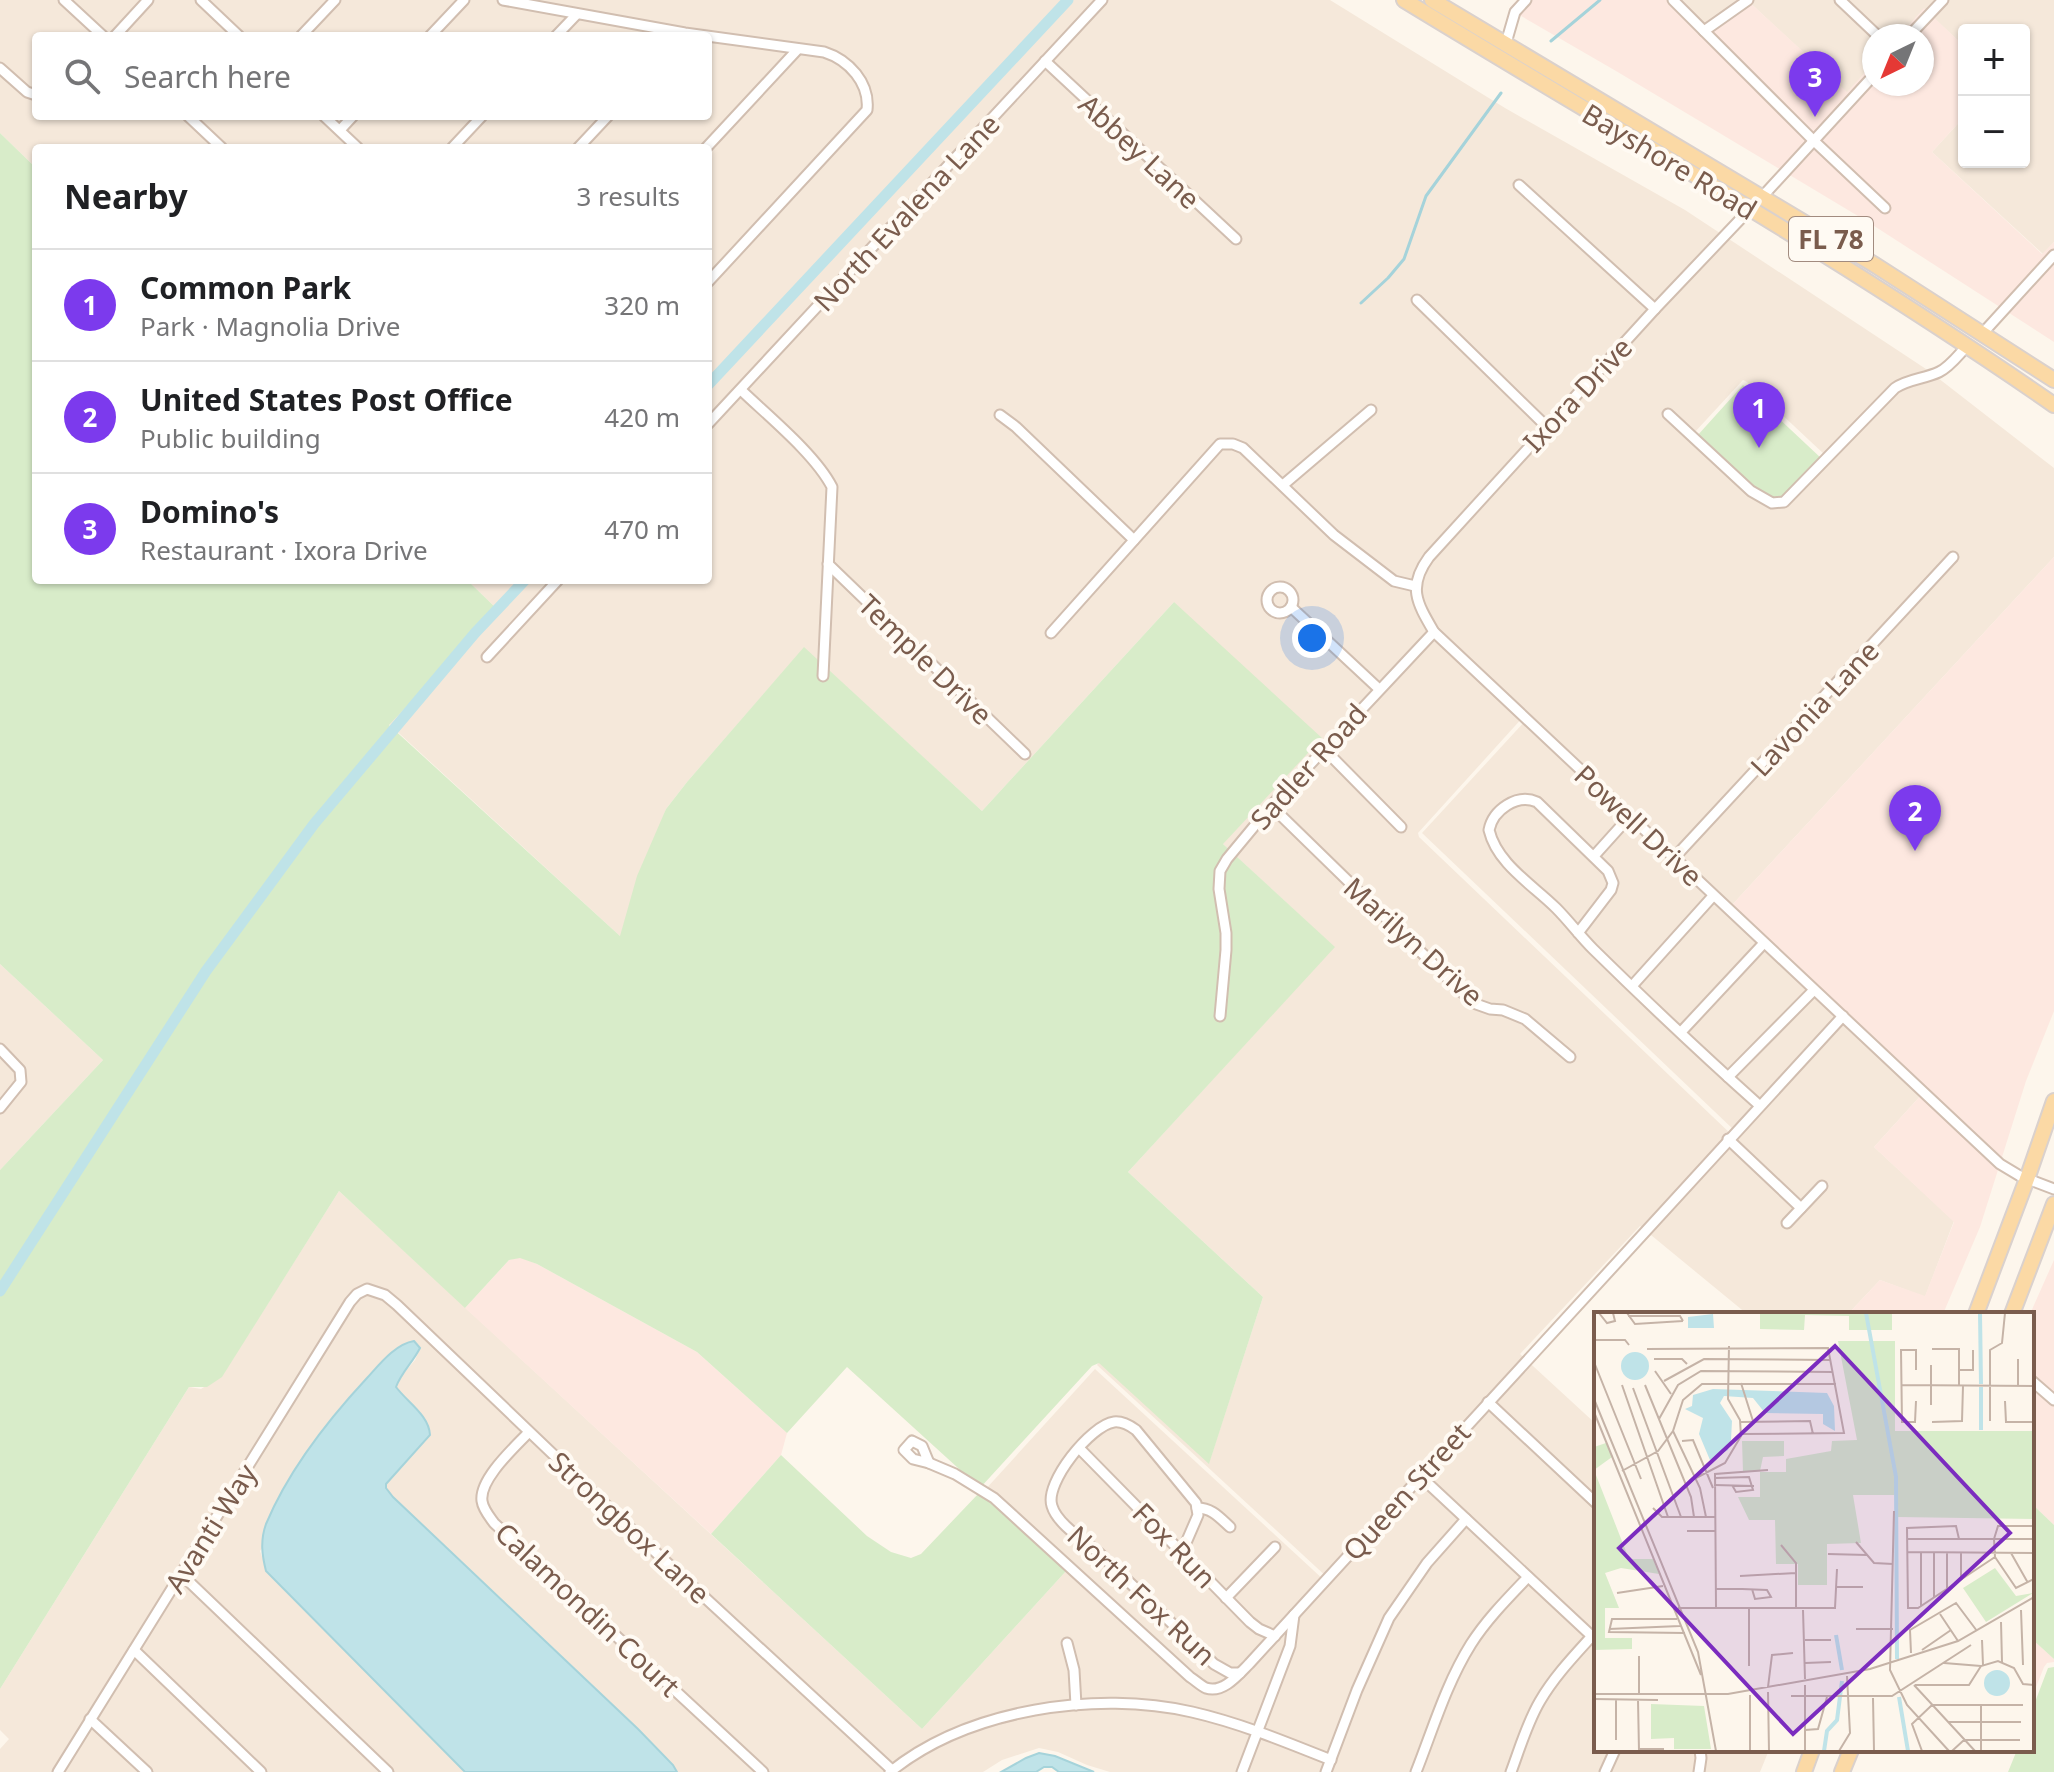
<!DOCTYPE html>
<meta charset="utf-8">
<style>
body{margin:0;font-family:"Noto Sans",sans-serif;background:#f2f2f2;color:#202124}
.controls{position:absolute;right:24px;top:24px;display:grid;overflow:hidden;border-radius:8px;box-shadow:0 2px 6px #0004}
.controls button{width:72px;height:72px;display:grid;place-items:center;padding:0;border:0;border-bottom:2px solid #e0e0e0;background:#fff;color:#202124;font:40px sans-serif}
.compass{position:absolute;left:1862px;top:24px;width:72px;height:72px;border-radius:50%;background:#fff;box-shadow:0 2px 6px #0004;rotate:223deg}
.you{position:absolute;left:1312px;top:638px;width:28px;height:28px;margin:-20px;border:6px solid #fff;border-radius:50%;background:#1a73e8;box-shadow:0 0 0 12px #1a73e833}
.badge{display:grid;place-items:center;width:52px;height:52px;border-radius:50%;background:#7c3aed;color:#fff;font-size:26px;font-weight:700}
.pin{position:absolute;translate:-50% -66px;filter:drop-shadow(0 2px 4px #0008)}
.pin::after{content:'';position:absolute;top:42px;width:28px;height:24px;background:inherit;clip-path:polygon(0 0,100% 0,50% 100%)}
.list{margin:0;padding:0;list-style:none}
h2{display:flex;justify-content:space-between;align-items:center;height:104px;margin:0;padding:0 32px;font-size:34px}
h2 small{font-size:26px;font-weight:400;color:#757577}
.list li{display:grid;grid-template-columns:52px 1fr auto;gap:24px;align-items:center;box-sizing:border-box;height:112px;padding:0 32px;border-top:2px solid #e0e0e0}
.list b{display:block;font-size:30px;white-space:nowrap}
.list p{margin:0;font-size:26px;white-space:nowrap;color:#757577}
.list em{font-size:26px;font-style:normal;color:#757577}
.icon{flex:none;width:44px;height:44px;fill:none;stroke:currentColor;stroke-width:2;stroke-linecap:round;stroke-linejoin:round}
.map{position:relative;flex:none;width:2054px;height:1772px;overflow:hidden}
.search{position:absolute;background:#fff;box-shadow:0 2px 6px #0004;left:32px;top:32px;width:680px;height:88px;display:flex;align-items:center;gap:20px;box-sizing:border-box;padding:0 28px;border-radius:8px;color:#757577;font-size:30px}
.panel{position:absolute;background:#fff;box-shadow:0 2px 6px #0004;left:32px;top:144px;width:680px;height:440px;border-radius:8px}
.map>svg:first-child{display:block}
.residential{fill:#f5e8da;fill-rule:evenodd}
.commercial{fill:#fde8e0}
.green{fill:#d8ecc9}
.water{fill:#bfe3e8;stroke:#a5d3da;stroke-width:2}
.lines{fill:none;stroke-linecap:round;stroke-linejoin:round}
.stream{stroke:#a5d3da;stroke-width:3}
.canal{stroke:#bfe3e8;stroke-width:11}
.street-casing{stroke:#d1beb0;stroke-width:13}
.primary-casing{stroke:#dad1cd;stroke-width:18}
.street{stroke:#fff;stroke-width:9}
.primary{stroke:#fbd9a5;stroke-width:14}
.labels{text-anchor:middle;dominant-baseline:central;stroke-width:8;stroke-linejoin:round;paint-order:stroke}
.shield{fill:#fffaf3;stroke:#a28b7f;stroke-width:2}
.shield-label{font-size:26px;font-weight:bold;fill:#7a5c4d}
.street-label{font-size:28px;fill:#7a5c4d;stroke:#fffaf3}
.inset-river{fill:none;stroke:#bfe3e8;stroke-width:4}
.inset-road{fill:none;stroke:#c5b3a7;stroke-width:2}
.view{fill:#7b2cbf;fill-opacity:0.15;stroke:#7b2cbf;stroke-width:4}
.inset-edge{fill:none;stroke:#7a5c4d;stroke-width:4}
</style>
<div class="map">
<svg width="2054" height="1772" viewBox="0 0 2054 1772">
<rect width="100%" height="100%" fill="#fdf6ec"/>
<g class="residential">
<path d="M0,0h1330l175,108 180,102 244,161 125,97v89l-322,348 -204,-191 -4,2 -106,117 1,4 314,299 112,-116 78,73 -49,54 80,74 -29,76 -45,-17 -32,34h-101l-107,-88 -120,128 76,70v326h173l-9,22h-650l-23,-7 -29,-13 -19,-4 -37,12 -19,12h-306l-4,-7 -280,-268 -7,-9v-4l43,-57 -33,-40 3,-8 16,-19 5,-11 -160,202 7,20 198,201h-465v-23l9,-10 -9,-9v-41l189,-302 12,2 21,-13 117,-185 583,538 145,-159 120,111 16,11 16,2 12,-8 22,-19 75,-83 1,-5 -232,-214 2,-3 110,101 54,-166 -135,-125 206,-225 -111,-103 -49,-242 -192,209 -178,-163 -117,134 -21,27 -45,128 -232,-213 109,-114 -31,-30h241v-432h-672v20l-36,-35zM36,36h672v80h-672zM1743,380l4,2 78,73 -40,46 -32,-6 -59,-62z"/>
<path d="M1670,0h67l-36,29z"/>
<path d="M1747,0h307v242l-11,12 -111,-102 32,-35v45h60v-132h-60v16l-40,-37 -25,27h-25v27l-27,30z"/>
<path d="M1527,719l316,297 -108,115 -313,-298z"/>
<path d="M0,964l103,96 -103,110z"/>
<path d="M1095,1369l230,212 -97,102 -23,5 -221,-197z"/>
</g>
<g class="commercial">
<path d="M1517,0h153l31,29 36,-29h10l100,92 27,-29v21h48v-48h-23l25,-28 40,38v71l-32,35 110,102 12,-12v100l-186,-120 -252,-151 -107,-62z"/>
<path d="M2054,557v454l-28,70 -46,146 -37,87h-95l32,-34 45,16 29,-74 -80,-75 49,-54 -76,-77 -1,-4 -114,-107z"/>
<path d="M520,1257l17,7 160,88 90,81 -6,22 -70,79 -246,-226 44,-48z"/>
<path d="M2054,1260v265l-22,-21v-190h-2z"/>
<path d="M2032,1639l22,20v3l-7,1 -3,4 -12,30z"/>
</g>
<g class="green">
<path d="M0,133l36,35v412h431l31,30 -109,115 231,211 17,-60 29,-67 21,-27 117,-135 178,164 192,-209 148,136 -99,106 112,103 -207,225 135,125 -54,167 -110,-101 -7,3 -112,122 -133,-121 -60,66 -90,-81 -160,-88 -17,-6 -11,2 -44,48 -126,-117 -117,186 -15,10h-18l-189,302v-519l103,-110 -103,-96z"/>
<path d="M1743,385l79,74c-10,10 -30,35 -41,38 -22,7 -68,-46 -84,-61z"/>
<path d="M781,1455l86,81 24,16 20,6 10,-4 58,-61 88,77 -145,159 -211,-195z"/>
<path d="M2032,1504l22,21v134l-22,-20z"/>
<path d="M2054,1667v105h-46l9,-22h15v-40l16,-42z"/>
</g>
<g class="water">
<path d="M414,1341l6,7c-7,14 -19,25 -24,39 11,15 33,28 34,48l-44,49v4l7,9 245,232 35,36 4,7h-212l-199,-201c-4,-16 -6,-30 0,-47 23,-55 61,-103 101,-146 12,-13 28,-34 47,-37z"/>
<path d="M1039,1753l16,3 39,16h-35l-7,-5h-8l-8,5h-35l25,-14z"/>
</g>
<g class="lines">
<g class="stream">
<path d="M1551,41l49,-41"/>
<path d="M1361,303l27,-25 16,-19 22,-63 75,-103"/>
</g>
<g class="canal">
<path d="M708,385l360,-385"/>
<path d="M0,1291l206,-320 108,-147 161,-191 50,-53"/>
</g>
<g class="street-casing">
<g id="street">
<path d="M64,0l39,36"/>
<path d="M201,0l38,36"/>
<path d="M503,0l182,33 139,19c25,8 46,31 43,58l-159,172"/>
<path d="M1673,0l140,140 72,68"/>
<path d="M1840,0l38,36"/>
<path d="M1704,31l44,-31"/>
<path d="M115,36l33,-36"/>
<path d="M301,36l34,-36"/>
<path d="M430,36l34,-36"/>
<path d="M556,36l21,-22"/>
<path d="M1909,36l34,-36"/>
<path d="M1506,43l9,-31 11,-12"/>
<path d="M1045,61l191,178"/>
<path d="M0,68l27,24 9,3"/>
<path d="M188,116l34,32"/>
<path d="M324,116l34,32"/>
<path d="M340,130l13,-14"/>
<path d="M452,148l30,-32"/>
<path d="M578,148l30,-32"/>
<path d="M706,148l92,-99"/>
<path d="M1519,185l136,124"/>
<path d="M1762,197l112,-122"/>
<path d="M1750,209l-95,100 -226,248c-22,30 -12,46 5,75l534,502 32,30 20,12 34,13"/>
<path d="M1417,300l130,127"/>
<path d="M1982,334l72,-79"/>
<path d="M741,390c27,26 74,64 91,97l-9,189"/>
<path d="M1668,414l83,77 21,12 12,-1 111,-114c13,-9 29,-9 44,-16 11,-5 20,-18 29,-27"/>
<path d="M1000,415l16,12 118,113"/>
<path d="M708,424l394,-424"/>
<path d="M1283,485l88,-75"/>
<path d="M828,564l197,190"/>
<circle cx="1280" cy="600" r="13"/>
<path d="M1291,607l88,82"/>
<path d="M1051,633l169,-189h13l10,4 91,87 60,46 21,5"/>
<path d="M487,657l71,-77"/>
<path d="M1324,749l77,78"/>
<path d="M1271,806l195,190 10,8 14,5 13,1 22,9 45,38"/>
<path d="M1594,856l36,-40"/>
<path d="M1674,858l279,-301"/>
<path d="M1578,933l33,-43 2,-7 -5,-12 -71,-69c-20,-9 -44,8 -48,28 8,34 44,55 67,78 13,13 24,28 37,41 54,53 110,106 166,156"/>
<path d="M1632,986l81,-90"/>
<path d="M1220,1016l6,-66v-17l-7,-44 1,-18 7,-12 44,-53 163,-174"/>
<path d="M1681,1032l83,-89"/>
<path d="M0,1049l20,21 1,12 -21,26"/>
<path d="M1728,1077l86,-87"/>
<path d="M1728,1139l73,69"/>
<path d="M1787,1223l35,-37"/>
<path d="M2032,1381l22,19"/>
<path d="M1488,1402l108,101"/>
<path d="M529,1432c-14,15 -50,47 -47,69 1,8 7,15 12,22l269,249"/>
<path d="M912,1441l10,5 7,17 -16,-4 -9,-9z"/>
<path d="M1079,1448l171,174 9,7 16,7"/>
<path d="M929,1463l26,11 39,24 196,179c5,3 11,9 16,11 17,6 33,-14 43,-24l594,-648"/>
<path d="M1420,1476l176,164"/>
<path d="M1197,1508c15,0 22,9 33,19"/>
<path d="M1182,1552l16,-37 -2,-12 -60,-73c-7,-5 -14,-9 -22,-8 -23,3 -70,61 -62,84 5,18 33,35 47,47 38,37 77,74 115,111l16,9h10"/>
<path d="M181,1574l207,198"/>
<path d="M1226,1598l49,-51"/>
<path d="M1067,1643l7,27 2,35"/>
<path d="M134,1650l127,122"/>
<path d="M90,1719l57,53"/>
<path d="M58,1772l292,-470 7,-8 10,-5 18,6 12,10 253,242 242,223"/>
<path d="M890,1772c78,-63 207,-82 302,-60 48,11 94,30 139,48"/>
<path d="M1242,1772l48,-126 4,-31"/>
<path d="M1326,1772l31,-82 32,-72 38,-55 39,-44"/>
<path d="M1416,1772c17,-43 30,-88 55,-128 16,-25 37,-46 57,-67"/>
<path d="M1511,1772c9,-24 16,-49 29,-71 14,-24 33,-44 52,-65"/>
<path d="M1605,1772l10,-22"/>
<path d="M1699,1772l2,-14 -1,-8"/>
</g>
</g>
<g class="primary-casing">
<g id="primary">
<path d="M1404,0c218,133 440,259 650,405"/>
<path d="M1432,0l443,265 179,115"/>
<path d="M1976,1314l51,-135 27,-78"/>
<path d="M2012,1314l42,-110"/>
<path d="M1804,1772l8,-22"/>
<path d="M1842,1772l9,-22"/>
</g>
</g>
<use href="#street" class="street"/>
<use href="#primary" class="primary"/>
</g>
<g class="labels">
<rect class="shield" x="1789" y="217" width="84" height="44" rx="6"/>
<g class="shield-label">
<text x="1831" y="239">FL 78</text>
</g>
<g class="street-label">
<text transform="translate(1140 151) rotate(43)">Abbey Lane</text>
<text transform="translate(1670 161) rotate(31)">Bayshore Road</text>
<text transform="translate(906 212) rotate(-47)">North Evalena Lane</text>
<text transform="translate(1577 394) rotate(-47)">Ixora Drive</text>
<text transform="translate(926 659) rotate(44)">Temple Drive</text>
<text transform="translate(1814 708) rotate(-47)">Lavonia Lane</text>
<text transform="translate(1308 766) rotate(-48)">Sadler Road</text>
<text transform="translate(1639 825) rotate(43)">Powell Drive</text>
<text transform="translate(1414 941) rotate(42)">Marilyn Drive</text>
<text transform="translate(1406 1491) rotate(-48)">Queen Street</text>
<text transform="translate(630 1527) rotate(43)">Strongbox Lane</text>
<text transform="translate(210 1528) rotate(-58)">Avanti Way</text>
<text transform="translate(1175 1545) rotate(46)">Fox Run</text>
<text transform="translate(1142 1595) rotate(43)">North Fox Run</text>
<text transform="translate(588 1609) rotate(43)">Calamondin Court</text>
</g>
</g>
<g transform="translate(1594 1312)">
<rect width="440" height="440" fill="#fdf6ec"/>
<path d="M166,1h132v17h-43v-14l-44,-1 -1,15 -44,-1zM244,29h57v90h139v88l-137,-2v-22h-44l8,48 -34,1v41h-29v-21h-22l-1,-44h-26l-11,-23h22v-25h26v-13l45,-8 1,-10 25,-1zM148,129h42v15l-21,1 -3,14 -17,1zM12,131l6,14 -18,13 35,89h24l6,15 -38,-6 -16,5 14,35h-14v30h27v11l-38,1v-203zM401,256l21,28 17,-3 -47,29 -23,-34zM57,392l53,2 7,43h-37v-11l-23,1z" fill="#d8ecc9"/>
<path d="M119,2l1,14h-26v-11zM27 54a14 14 0 1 1 28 0a14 14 0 1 1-28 0ZM119,77l114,4 7,13 1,25 -12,-7v-10l-58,-1 -12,-15 -29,-2 -4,7 12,18 -1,19 -3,10 -18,10 -11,-26 4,-16 -18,-9 7,-3 1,-11zM390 371a13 13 0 1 1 26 0a13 13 0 1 1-26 0Z" fill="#bfe3e8"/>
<path class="inset-river" d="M272,1l30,164 1,182M386,1l1,71M387,118v-43M242,323l6,35M305,385l9,54M230,439l3,-20 10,-11 5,-39"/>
<path class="inset-road" d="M5,1l8,10 8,-2 -2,-8M33,1l8,11 48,-3M34,4h52l3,5M0,28h31l4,5M53,37l181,-1 16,85 -102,1M338,37h27v37M60,47h28l5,5M424,47v26M0,50l47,117M337,53v40M322,58v-20h-15l1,72h13l1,-21M365,58h14v-20M61,59l16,23M70,69l40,-22 127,1M147,71l12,38M28,73l46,132M51,73l46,112 3,20M307,73l133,1M39,76l48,129M0,87l104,253 18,99M411,89l1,21h28M0,100l107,263M65,107l19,-34 23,-14 132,1M396,109v-71l12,-7 3,-30M147,110l69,-1 3,13M338,110l30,-1 1,-35M79,119l27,57 6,29M88,129l11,-1 20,48M28,159l36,-20 15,-20 10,-31 19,-16h134M102,166l29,-15 16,-27 -1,-16 -12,-21 1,-53M121,166l34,-1 4,13 -17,2 -4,-7M120,173l40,1M59,196l9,9h53M300,199l-4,159 17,35 42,46M440,214h-36l-4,13 1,18 21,31 18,-9M93,219h28M314,227h126M365,227l-3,-13 -49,2 1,80h10l77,-51M262,230l18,21 19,1M187,233l15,18v44M314,240l126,1M340,240v45M353,240v36M417,241l17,30M234,242l39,1M146,264l56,-3M367,267v-27M243,275h26M122,277h26l25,1 4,7 -16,2 -3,-10M23,281l46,-7M327,294v-54M122,295l-1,-133 53,-4M155,295v59M84,296h157l2,-39M209,298l2,69M427,298l2,55M346,302l18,27M83,307h-65l-3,13 76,1M407,310l1,40M15,317l71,-3M262,317h37M211,328h26M388,328l1,25M328,338l29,-20M317,341l-1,-23 46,-27 21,28M211,351l26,-1M350,351l37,3M211,373v66M320,373l61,66M321,373h54l12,-19 17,-5 16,7 9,16 11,1M174,375l4,-32 21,-2M174,380l1,59M0,382h134l142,-25 88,-28 76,-44M45,383v-39M156,383v56M197,384h101l79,-51M279,386l1,53M0,387l64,1M22,388v40M44,388l1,51M354,410h73M211,418l13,-1 9,-32M45,437h25M245,439l11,-18 -3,-57M328,439l-10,-27 20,-19h91M358,439l12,-11h56M387,439v-47"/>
<path class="view" d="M241,34l175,187 -217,201 -174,-186z"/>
<rect width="440" height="440" class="inset-edge"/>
</g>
</svg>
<div class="controls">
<button>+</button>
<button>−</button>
</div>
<svg class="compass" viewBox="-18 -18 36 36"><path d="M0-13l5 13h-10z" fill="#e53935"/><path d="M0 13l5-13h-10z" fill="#757577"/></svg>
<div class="you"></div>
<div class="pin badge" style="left:1759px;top:448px">1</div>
<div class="pin badge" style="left:1915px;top:851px">2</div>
<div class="pin badge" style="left:1815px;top:117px">3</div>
<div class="search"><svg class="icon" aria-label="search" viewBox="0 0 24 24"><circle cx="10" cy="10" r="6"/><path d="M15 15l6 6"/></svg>Search here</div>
<section class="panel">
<h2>Nearby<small>3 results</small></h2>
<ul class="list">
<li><span class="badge">1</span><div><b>Common Park</b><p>Park · Magnolia Drive</p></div><em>320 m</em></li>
<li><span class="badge">2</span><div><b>United States Post Office</b><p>Public building</p></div><em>420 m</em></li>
<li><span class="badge">3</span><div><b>Domino's</b><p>Restaurant · Ixora Drive</p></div><em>470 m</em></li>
</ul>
</section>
</div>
